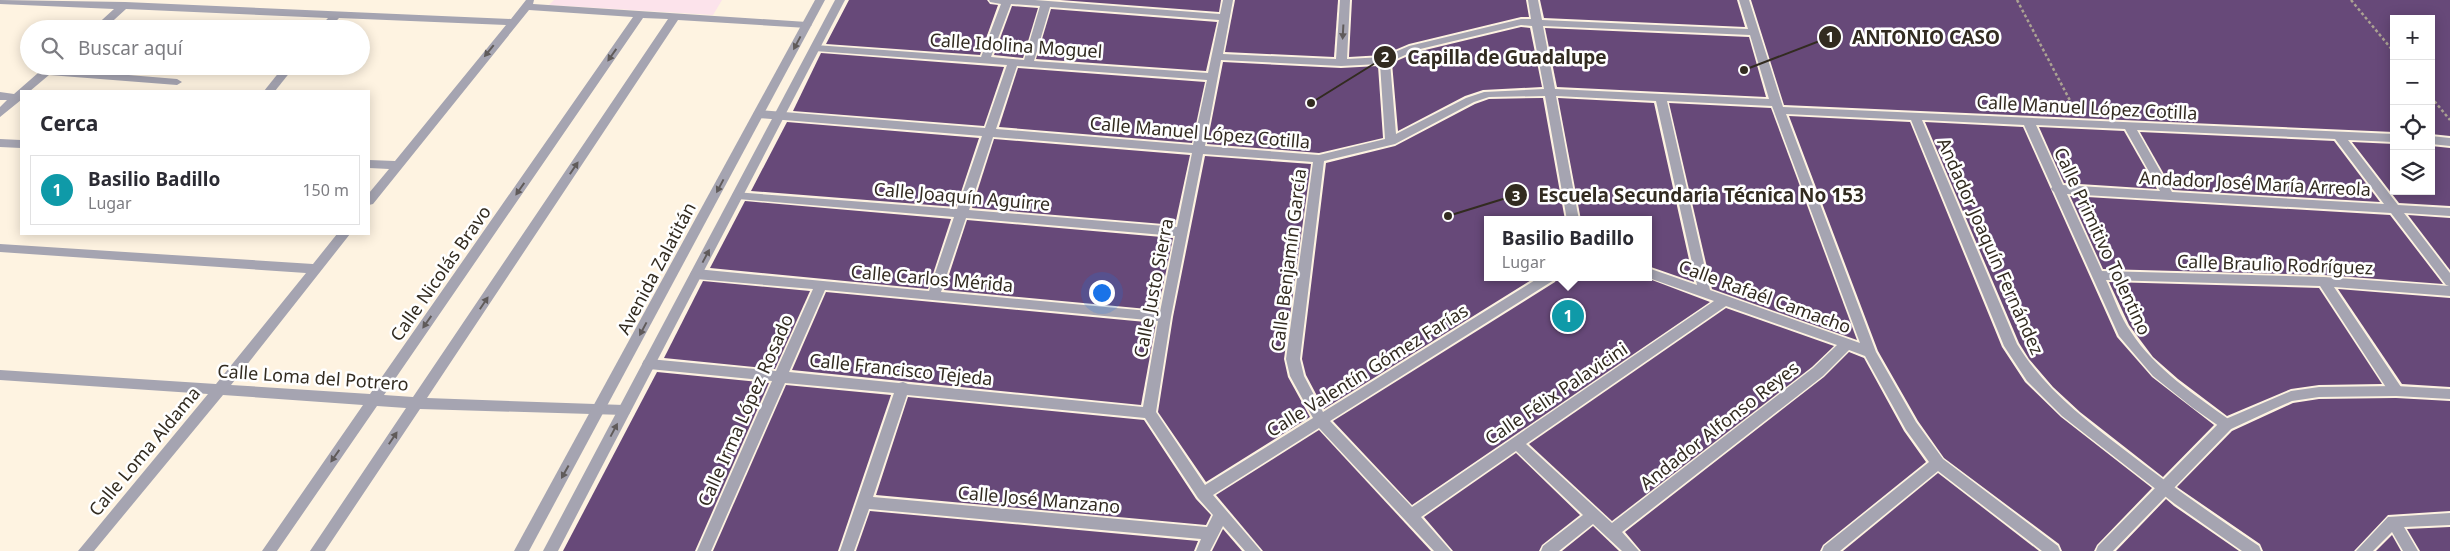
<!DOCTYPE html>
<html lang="es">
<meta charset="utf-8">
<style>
body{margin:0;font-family:"Noto Sans",sans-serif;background:#f2f2f3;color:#2b2b33}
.controls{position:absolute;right:15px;top:15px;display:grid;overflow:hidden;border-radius:0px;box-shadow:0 2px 12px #0003}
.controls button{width:45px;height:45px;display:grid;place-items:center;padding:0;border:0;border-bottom:1px solid #e1e1e2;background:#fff;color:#2b2b33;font:25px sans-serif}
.you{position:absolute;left:1101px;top:292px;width:18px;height:18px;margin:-12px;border:4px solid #fff;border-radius:50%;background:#1a73e8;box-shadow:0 0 0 8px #1a73e833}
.badge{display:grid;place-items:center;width:32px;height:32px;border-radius:50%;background:#111827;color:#fff;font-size:16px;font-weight:700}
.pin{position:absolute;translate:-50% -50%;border:2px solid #fff;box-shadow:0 1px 5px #0006}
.popup{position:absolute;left:1484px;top:216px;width:168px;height:65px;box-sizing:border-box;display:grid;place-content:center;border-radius:0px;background:#fff;filter:drop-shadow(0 1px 4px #0005);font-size:16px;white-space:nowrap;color:#7c7c81}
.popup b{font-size:19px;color:#2b2b33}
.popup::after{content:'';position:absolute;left:50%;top:100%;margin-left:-10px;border:10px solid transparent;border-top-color:#fff}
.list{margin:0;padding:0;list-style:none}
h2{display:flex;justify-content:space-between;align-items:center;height:65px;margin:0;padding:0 20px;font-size:21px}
h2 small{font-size:16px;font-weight:400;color:#7c7c81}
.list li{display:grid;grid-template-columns:32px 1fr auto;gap:15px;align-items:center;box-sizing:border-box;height:70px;margin:0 10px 10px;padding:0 10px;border:1px solid #e1e1e2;border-radius:0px}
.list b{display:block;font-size:19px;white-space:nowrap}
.list p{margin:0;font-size:16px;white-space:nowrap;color:#7c7c81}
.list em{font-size:16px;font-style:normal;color:#7c7c81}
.icon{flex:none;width:28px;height:28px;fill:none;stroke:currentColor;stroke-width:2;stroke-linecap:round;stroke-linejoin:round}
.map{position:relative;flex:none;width:2450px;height:551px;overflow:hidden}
.search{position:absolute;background:#fff;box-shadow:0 2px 12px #0003;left:20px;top:20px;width:350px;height:55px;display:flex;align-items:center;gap:12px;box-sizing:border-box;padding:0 18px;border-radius:28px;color:#7c7c81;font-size:19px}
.panel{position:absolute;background:#fff;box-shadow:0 2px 12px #0003;left:20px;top:90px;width:350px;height:145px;border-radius:0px}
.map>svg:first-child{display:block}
.education{fill:#fce3eb}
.building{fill:#674979}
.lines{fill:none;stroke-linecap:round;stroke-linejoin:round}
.path{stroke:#aca393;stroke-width:2.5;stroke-dasharray:3 2.5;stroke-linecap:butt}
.minor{fill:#a5a4b1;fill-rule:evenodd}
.tertiary{fill:#a5a4b1;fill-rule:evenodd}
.oneway{fill:#605b5a}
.labels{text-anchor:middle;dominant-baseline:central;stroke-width:5;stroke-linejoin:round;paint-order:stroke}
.street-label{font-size:18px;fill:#322b20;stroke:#fff}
.leader{fill:none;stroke:#322b20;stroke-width:2}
.callout-dot{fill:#322b20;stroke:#fff;stroke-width:2}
.mark-label{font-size:15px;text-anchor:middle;font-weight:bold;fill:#fff}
.callout-label{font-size:19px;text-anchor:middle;font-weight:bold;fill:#322b20;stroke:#fff;stroke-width:5;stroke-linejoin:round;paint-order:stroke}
</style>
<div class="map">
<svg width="2450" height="551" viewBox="0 0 2450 551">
<rect width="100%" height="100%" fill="#fef3e1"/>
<path class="education" d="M554,0h168l-9,15 -164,-10z"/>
<g class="building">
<path d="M849,0h138l3,4 8,1 -18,50 -154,-11z"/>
<path d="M1060,0h161l-2,12z"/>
<path d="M1235,0h103l-4,57 -109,-5z"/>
<path d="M1352,0h174l3,17h-8l-112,27 -26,11 -34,2z"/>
<path d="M1540,0h197l8,27 -201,-9z"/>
<path d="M1751,0h699v136l-19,-2v-115h-37v113l-610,-27z"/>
<path d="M1012,6l26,2 -15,50 -29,-3z"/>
<path d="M1051,9l166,13 -11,49 -170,-12z"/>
<path d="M1521,27l9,1 12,59 -59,3 -18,6 -67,35 -6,-68 25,-11z"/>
<path d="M1545,28l204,9 17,60 -209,-10z"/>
<path d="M821,53l183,14 -20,59 -191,-15z"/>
<path d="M1223,62l118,6 37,-2 5,72 -64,15 -112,-9z"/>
<path d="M1018,68l187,14 -13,61 -193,-16z"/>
<path d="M1543,98l22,122h-77v57h48l-212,132 -18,-34 -4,-16 24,-196 69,-17 80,-42 14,-5z"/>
<path d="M1558,98l96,5 40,179 -46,-16v-46h-67z"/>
<path d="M1669,103l102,5 86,232 -145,-51z"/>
<path d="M1789,116l121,6 92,225 23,35 36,35 91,71 -55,57 -3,6h-32l-3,-7 -115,-86 -26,-37 -40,-70z"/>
<path d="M787,122l192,16 -23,69 -205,-16z"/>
<path d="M1925,122l98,5 94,210 35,40 62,48 -51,52 -83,-65 -27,-25 -24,-28 -10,-16z"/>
<path d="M2039,127l85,4 33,58 -93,-6z"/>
<path d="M2140,132l194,9 46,61 -207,-12z"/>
<path d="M994,139l196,16 -15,70 -203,-17z"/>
<path d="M2352,142l42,2v47h37v-45l19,2v58l-51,-3z"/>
<path d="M1205,156l106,8 -27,195 4,18 22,40 -104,65 -48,-70 15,-95z"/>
<path d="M2070,196l320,19 53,69 -119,-9 -221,-6z"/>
<path d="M745,201l206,18 -23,70 -218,-21z"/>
<path d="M2408,215l42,3v52z"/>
<path d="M967,220l206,18 -15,72 -214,-20z"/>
<path d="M1558,277h86l66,25 -298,203 -79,-84 222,-139z"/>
<path d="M703,281l107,10 -35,78 -111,-11z"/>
<path d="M2109,282l210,6 63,96 -63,1 -28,4 -64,27 -49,-37 -25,-22 -24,-32z"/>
<path d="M2338,289l112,9v89l-48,-3z"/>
<path d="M826,292l330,31 -15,82 -349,-35z"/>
<path d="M1726,308l108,38 -22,21 -200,154 -83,-77z"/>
<path d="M1849,352l15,6 40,73 22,31 -103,83 -3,6h-179l-16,-19 199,-155z"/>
<path d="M657,372l112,11 -74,168h-132z"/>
<path d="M786,385l105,10 -53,156h-125z"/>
<path d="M908,397l236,23 52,79 15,16 -5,10 -330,-30z"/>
<path d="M2396,398l54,3v110l-62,4 -34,36h-91l-3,-7 -83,-57 55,-56 61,-28 26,-4z"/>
<path d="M1319,430l112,121h-168l-47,-56z"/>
<path d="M1516,453l64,62 -38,30 -3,6h-86l-29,-34z"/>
<path d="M1938,473l101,78h-196z"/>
<path d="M2166,499l8,7 65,45h-123z"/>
<path d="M870,511l328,30 -4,10h-338z"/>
<path d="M1593,526l26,25h-57z"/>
<path d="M2450,527v24h-30l-13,-22z"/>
<path d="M1223,529l19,22h-30z"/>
<path d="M2392,535l9,16h-25z"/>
</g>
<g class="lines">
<g class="path">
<path d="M2017,0l58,110"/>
<path d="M2351,0l43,52"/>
<path d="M2431,97l19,23"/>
</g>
<g class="minor">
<path d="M0,0l125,2 386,17 15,-19h8l-1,4 274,18 5,3 -5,3 -129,-8 -251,378 197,7 5,1 2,4 -2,4 -5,1 -204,-6 -95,142h-15l96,-143 -29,-2 -100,145h-15l101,-146 -140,-10 -129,156h-16l130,-157 -208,-14v-10l216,14 90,-111 -306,-21v-8l313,20 24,-30h13l-119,151 139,9 263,-377 -104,-7 -156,194 -4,1v-12l20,-24 -20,-1v-8l26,1 111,-136 -167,-7 -10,11h-11l10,-11 -202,-9 -22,20h-12l22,-20 -114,-5zM643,18l25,1 -255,378 -29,-2z"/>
<path d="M989,0h46l185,14 3,-14h10l-10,54 113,5 4,-59h10l-3,59 36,-2 26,-11 112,-27h10l-3,-19h10l4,20 206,9 -9,-29h10l34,107 611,27v8l-46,-2 50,65 52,3v8l-46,-3 46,60v23l-116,-9 67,100 2,4 -2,4h-10l-71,-109 -214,-6c8,17 14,37 25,52 24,37 64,63 100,89l2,4 -2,4 -5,2 -33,-23 -40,-32 -34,-40 -65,-144 -3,-3 1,-2 -28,-62 -102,-5 95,224c27,44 65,73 105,104 45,35 91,67 137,98l2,5h-19l-67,-47 -113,-88 -35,-35 -23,-35 -93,-226 -125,-6 90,238 40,70 27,37 115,87 2,5h-18l-104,-80 -98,80h-18l2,-5 105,-84 -23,-32 -41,-74 -16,-6 -26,26 -201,156 17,19h-17l-29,-27 -34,27h-18l2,-5 40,-31 -67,-64 -95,66 30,34h-17l-115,-123 -106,67 48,56h-16l-22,-25 -13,25h-14l5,-12 -332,-30 -15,42h-14l54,-158 -109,-10 -74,168h-14l75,-170 -123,-12 -5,-1 -2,-4 2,-4 5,-1 127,12 37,-82 -117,-10 -4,-2 -2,-3 2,-3 4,-2 233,22 25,-74 -216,-18 -4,-1 -2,-3 2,-3 223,17 25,-73 -223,-18 -6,-4 6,-4 226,18 22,-63 -192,-14 -5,-3 5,-3 166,12 20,-53 -11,-2zM1011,4l29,2 -16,54 -33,-3zM1050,7l169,13 -11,53 -174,-12zM1521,25l11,1 12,63 -60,3 -18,6 -70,36 -6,-72 26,-12zM1543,26l207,9 19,64 -214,-10zM1221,60l120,6 39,-2 5,75 -66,16 -114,-9zM1017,66l190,14 -14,65 -197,-16zM1545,96l22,124h12l-23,-124 100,5 41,184 -49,-17 -2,9 68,24 -302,206 -82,-86 224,-141 2,-3h-16l-217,135 -19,-36 -4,-17 24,-198 71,-17 79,-42 15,-5zM1667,101l105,5 88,237 -150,-53zM2036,125l89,4 35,62 -97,-6zM2137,130l198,9 49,65 -212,-12zM993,137l199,16 -15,74 -208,-17zM1203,154l110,8 -27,197 4,17 23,42 -108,67 -49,-73 15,-95zM2067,194l324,19 55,72 3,1 -125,-9 -222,-6zM966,218l209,18 -15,76 -219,-20zM825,290l333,31 -15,86 -235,-23 -5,-2 -4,1 -110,-11zM1726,306l111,39 -24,23 -201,155 -86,-79zM907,395l238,23 53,80 15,17 -6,12 -334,-30z"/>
<path d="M46,66h12l-2,3 121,10 5,3 -5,3 -128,-10 -19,16h-9v9l-21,17v-10l7,-7h-7v-8l14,2z"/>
<path d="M284,66h11l-20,25h-11z"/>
<path d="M2431,136l19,2v8l-19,-2z"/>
<path d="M0,139l21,1v8l-21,-1z"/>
<path d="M2450,513v12l-46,2 14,24h-15l-11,-19 -19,19h-17l32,-34z"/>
</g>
<g class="tertiary">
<path d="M815,0h10l-296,551h-15z"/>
<path d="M835,0h10l-287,551h-15z"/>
<path d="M2396,386l54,3v10l-54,-3 -77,1 -27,4 -18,8 -43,20 -118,122h-17l2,-5 123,-125 70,-30 28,-4z"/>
</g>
</g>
<defs><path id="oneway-solid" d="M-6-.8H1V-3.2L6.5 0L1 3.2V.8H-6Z" transform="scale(1.25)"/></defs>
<g class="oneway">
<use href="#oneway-solid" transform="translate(1343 32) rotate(93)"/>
<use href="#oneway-solid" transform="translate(797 43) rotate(118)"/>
<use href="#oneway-solid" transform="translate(489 51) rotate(129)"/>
<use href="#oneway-solid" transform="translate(612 55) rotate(125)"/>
<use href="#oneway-solid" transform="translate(574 168) rotate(-56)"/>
<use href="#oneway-solid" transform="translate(720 186) rotate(118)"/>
<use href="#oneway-solid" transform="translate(520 189) rotate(125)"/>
<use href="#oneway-solid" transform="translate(706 256) rotate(-62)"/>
<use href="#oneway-solid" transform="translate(484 303) rotate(-56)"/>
<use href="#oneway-solid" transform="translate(427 322) rotate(125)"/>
<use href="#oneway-solid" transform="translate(643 329) rotate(118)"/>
<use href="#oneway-solid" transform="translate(614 430) rotate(-62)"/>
<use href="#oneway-solid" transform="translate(393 438) rotate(-56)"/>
<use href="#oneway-solid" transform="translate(335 456) rotate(125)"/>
<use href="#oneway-solid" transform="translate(565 472) rotate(119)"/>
</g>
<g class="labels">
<g class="street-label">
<text transform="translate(1016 45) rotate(4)">Calle Idolina Moguel</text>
<text transform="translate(2087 107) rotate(3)">Calle Manuel López Cotilla</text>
<text transform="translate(1200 132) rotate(5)">Calle Manuel López Cotilla</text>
<text transform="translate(2255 183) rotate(3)">Andador José María Arreola</text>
<text transform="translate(962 196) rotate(5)">Calle Joaquín Aguirre</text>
<text transform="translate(2103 241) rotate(65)">Calle Primitivo Tolentino</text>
<text transform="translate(1991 246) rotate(66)">Andador Joaquín Fernández</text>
<text transform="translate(1288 260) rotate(-83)">Calle Benjamín García</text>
<text transform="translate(2275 264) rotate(2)">Calle Braulio Rodríguez</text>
<text transform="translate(656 268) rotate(-62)">Avenida Zalatitán</text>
<text transform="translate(440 273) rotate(-55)">Calle Nicolás Bravo</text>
<text transform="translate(932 278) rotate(5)">Calle Carlos Mérida</text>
<text transform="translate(1153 288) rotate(-79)">Calle Justo Sierra</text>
<text transform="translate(1765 296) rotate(20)">Calle Rafaél Camacho</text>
<text transform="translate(901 369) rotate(6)">Calle Francisco Tejeda</text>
<text transform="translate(1367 370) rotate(-32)">Calle Valentín Gómez Farías</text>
<text transform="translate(313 377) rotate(4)">Calle Loma del Potrero</text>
<text transform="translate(1556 393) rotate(-34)">Calle Félix Palavicini</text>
<text transform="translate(745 410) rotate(-66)">Calle Irma López Rosado</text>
<text transform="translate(1719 425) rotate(-38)">Andador Alfonso Reyes</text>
<text transform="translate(144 451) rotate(-50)">Calle Loma Aldama</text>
<text transform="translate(1039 499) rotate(5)">Calle José Manzano</text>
</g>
</g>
<path class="leader" d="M1744 70L1830 37M1311 103L1385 57M1448 216L1516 195"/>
<g class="callout-dot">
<circle cx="1744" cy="70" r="5"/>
<circle cx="1311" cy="103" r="5"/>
<circle cx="1448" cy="216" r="5"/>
<circle cx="1830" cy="37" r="12"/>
<circle cx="1385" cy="57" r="12"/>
<circle cx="1516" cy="195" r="12"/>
</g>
<g class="mark-label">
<text x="1830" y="42">1</text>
<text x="1385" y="62">2</text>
<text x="1516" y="201">3</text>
</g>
<g class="callout-label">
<text x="1926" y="44">ANTONIO CASO</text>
<text x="1507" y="64">Capilla de Guadalupe</text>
<text x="1701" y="202">Escuela Secundaria Técnica No 153</text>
</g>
</svg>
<div class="controls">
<button>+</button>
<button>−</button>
<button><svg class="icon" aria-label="locate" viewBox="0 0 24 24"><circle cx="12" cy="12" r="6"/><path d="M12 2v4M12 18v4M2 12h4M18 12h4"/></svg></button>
<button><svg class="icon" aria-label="layers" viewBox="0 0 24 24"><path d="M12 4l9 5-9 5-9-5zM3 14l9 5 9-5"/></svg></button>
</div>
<div class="you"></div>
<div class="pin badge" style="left:1568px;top:316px;background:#0f9aa8">1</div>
<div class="popup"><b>Basilio Badillo</b>Lugar</div>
<div class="search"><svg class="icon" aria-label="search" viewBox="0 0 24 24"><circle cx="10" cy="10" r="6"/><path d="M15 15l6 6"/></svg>Buscar aquí</div>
<section class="panel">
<h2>Cerca<small></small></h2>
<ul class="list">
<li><span class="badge" style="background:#0f9aa8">1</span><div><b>Basilio Badillo</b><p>Lugar</p></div><em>150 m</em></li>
</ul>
</section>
</div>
